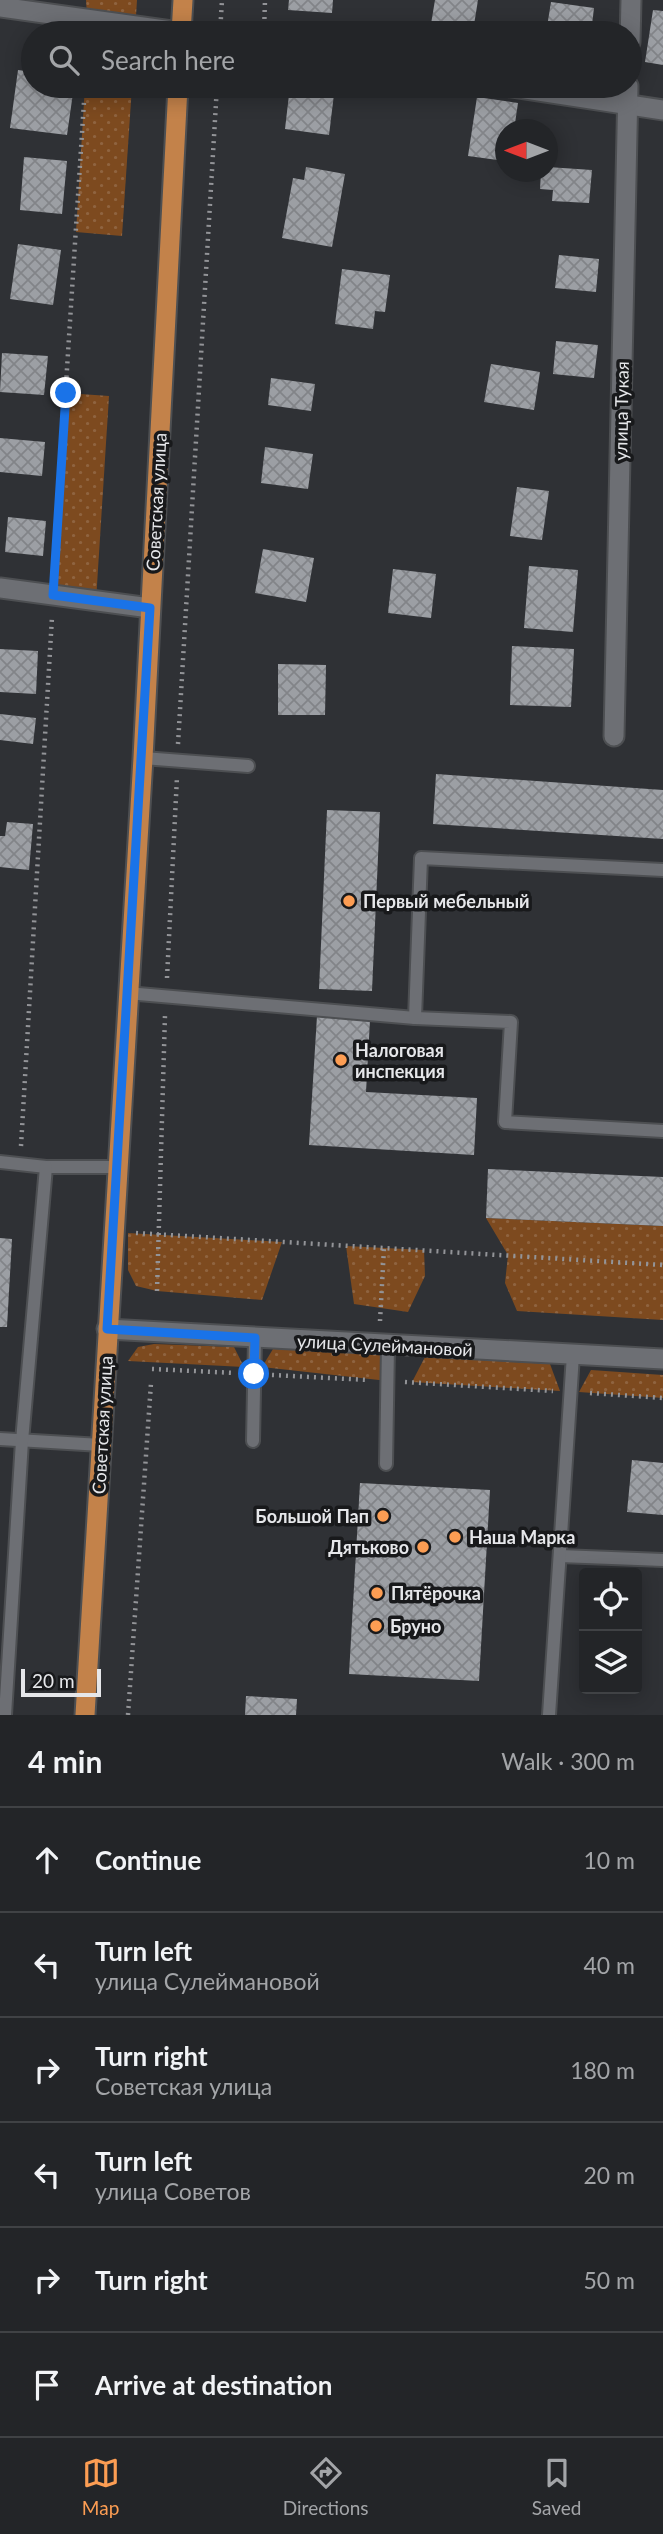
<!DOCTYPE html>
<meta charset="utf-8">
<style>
body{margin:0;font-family:Lato,sans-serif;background:#2f3134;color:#f1f3f6}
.controls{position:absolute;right:21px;bottom:21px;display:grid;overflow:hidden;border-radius:7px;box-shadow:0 4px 18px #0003}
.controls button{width:63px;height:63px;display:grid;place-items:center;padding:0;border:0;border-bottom:2px solid #404245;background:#232528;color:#f1f3f6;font:35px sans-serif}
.compass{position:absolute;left:495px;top:119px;width:63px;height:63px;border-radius:50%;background:#232528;box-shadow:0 4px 18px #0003;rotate:270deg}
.scale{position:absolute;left:21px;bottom:18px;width:80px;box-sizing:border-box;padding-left:7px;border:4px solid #e6e7ea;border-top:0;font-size:19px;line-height:24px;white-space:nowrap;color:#e6e7ea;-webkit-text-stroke:5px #18191b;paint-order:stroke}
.stop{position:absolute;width:21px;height:21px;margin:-16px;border:5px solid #1a73e8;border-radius:50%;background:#fff}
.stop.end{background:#1a73e8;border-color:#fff;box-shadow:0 2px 7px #0008}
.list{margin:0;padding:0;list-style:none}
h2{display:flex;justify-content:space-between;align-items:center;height:91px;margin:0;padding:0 28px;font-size:30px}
h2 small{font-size:23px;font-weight:400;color:#a3a5a8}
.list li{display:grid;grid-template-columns:46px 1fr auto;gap:21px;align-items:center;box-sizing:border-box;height:105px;padding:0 28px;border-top:2px solid #404245}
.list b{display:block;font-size:26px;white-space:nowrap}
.list p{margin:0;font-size:23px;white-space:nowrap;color:#a3a5a8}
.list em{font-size:23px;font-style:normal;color:#a3a5a8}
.icon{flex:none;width:38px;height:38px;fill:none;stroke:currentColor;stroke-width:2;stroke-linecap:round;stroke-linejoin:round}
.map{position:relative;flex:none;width:663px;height:1715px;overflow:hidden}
.search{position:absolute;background:#232528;box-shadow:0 4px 18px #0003;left:21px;right:21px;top:21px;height:77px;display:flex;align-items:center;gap:18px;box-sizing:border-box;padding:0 24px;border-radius:38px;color:#a3a5a8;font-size:26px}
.sheet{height:721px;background:#232528}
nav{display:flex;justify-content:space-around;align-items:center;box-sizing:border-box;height:98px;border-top:2px solid #404245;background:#232528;font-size:19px;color:#a3a5a8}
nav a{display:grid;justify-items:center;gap:4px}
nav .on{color:#fc9d53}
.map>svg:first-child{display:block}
.grass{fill:url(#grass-dots)}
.building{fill:url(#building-cross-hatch)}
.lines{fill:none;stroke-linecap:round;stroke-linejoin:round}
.service-casing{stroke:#4d4f52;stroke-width:16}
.minor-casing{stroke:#4d4f52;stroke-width:23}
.tertiary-casing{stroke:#4d4f52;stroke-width:23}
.primary-casing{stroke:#4d4f52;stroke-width:23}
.path{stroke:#939498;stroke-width:4.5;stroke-dasharray:2 5;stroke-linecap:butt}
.service{stroke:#6d6f74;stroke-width:12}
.minor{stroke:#6d6f74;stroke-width:19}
.tertiary{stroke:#6d6f74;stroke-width:19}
.primary{stroke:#c3824a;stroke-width:19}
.route{stroke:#1a73e8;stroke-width:9}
.poi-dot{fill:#fc9d53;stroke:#18191b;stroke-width:2.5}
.labels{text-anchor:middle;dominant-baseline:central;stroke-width:7;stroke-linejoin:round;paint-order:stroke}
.street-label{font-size:18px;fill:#e6e7ea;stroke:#18191b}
.poi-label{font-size:18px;font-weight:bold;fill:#e6e7ea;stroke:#18191b;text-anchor:start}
</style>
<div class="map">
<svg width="663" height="1715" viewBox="0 0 663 1715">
<defs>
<pattern id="grass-dots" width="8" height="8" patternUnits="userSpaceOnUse" patternTransform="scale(1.75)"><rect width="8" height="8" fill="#7d4a1f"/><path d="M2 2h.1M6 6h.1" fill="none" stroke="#8f6440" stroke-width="1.8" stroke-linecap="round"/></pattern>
<pattern id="building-cross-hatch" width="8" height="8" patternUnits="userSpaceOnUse" patternTransform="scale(1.75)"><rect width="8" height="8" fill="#9c9fa4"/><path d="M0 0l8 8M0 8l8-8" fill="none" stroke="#828488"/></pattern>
</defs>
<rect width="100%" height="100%" fill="#2f3135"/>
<g class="grass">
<path d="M86,0h51l-2,33h-47z"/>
<path d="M85,86h47l-10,150 -46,-4z"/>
<path d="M66,393l43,3 -13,205 -43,-6z"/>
<path d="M486,1218l177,8v94l-146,-9 -12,-28 3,-28z"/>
<path d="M128,1233l154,9 -20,58 -105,-9 -21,-5 -8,-16z"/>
<path d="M346,1246l78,4 1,26 -17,36 -54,-8z"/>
<path d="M154,1344l80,3 10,20 -116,-6 10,-14z"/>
<path d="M273,1349l107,4 8,28 -126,-14z"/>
<path d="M425,1357l125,7 10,27 -148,-9z"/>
<path d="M591,1370l72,5v23l-84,-6z"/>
</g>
<g class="building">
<path d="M289,0h44l-1,13 -44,-3z"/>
<path d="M435,0h43l-5,31 -42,-7z"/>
<path d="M551,2l43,6 -3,25h-45z"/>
<path d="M653,10l10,1v54l-18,-3z"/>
<path d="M18,70l15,2v14h41l-7,49 -57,-7z"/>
<path d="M290,86h45l-6,49 -44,-6z"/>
<path d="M477,97l41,6 -4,27h-9v31l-37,-5z"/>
<path d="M24,157l43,4 -5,53 -42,-4z"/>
<path d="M306,167l39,7 -13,73 -50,-9 11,-60 11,2z"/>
<path d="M548,167l44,3 -3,33 -37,-2 1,-11 -13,-1 1,-17h7z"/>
<path d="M18,244l43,6 -8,55 -43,-6z"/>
<path d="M559,255l40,4 -3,33 -41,-4z"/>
<path d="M342,269l48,6 -5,37 -10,-1 -2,18 -38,-5z"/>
<path d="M556,341l42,4 -4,33 -41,-4z"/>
<path d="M2,353l46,3 -4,39 -44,-3z"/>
<path d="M491,364l49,8 -6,38 -50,-8z"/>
<path d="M271,378l44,6 -4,27 -43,-6z"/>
<path d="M0,438l45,4 -3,34 -42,-4z"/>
<path d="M265,447l48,7 -5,35 -47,-6z"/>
<path d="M517,487l32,4 -7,49 -32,-4z"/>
<path d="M8,517l38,4 -3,35 -38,-4z"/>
<path d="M263,549l51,9 -8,44 -51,-9z"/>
<path d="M529,566l49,4 -5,62 -49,-4z"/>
<path d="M393,569l43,5 -5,44 -43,-5z"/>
<path d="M512,646l62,3 -3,58 -61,-2z"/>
<path d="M0,649l38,2 -2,43 -36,-2z"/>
<path d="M278,664l48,1 -1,50h-47z"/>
<path d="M0,714l36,4 -3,26 -33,-4z"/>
<path d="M436,774l227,16v49l-230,-15z"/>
<path d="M327,810l53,2 -8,179 -53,-2z"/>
<path d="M7,822l26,2 -4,46 -29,-3v-31h5z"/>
<path d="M317,1016l53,4 -4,72 111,6 -3,57 -165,-10z"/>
<path d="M488,1169l175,8v49l-177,-8z"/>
<path d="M0,1238l12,1 -5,88h-7z"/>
<path d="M632,1460l31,3v52l-36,-3z"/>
<path d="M360,1483l130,7 -11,191 -130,-7z"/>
<path d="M246,1696l51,3 -1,16h-51z"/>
</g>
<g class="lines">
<g class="service-casing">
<g id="service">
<path d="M143,758l105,8"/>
<path d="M127,993l288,25 96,4 -6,100 158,9"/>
<path d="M415,1018l6,-160 242,12"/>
<path d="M0,1162l46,5h71"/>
<path d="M0,1439l101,6"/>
<path d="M253,1441l2,-103"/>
<path d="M386,1464l2,-118"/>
<path d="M560,1556l103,4"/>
<path d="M5,1715l17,-274 24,-274"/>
<path d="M549,1715l24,-360"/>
</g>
</g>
<g class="minor-casing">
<g id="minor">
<path d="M0,7l186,26"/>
<path d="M630,42l1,-42"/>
<path d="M505,86l158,24"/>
<path d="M0,588l150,20"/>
<path d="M614,736l14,-650"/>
</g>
</g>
<g class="tertiary-casing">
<path id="tertiary" d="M107,1329l556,30"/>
</g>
<g class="primary-casing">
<g id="primary">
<path d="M181,33l2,-33"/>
<path d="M85,1715l58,-957 35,-672"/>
</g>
</g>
<g class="path">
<path d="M220,33l2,-33"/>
<path d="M264,33l1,-33"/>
<path d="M54,573l31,-487"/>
<path d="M178,744l39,-658"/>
<path d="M167,978l10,-201"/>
<path d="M21,1146l31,-529"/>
<path d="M136,1233l527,32"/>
<path d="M157,1291l8,-276"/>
<path d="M380,1321l4,-73"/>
<path d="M152,1369l83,4"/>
<path d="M272,1375l96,5"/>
<path d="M405,1382l148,9"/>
<path d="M590,1393l73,5"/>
<path d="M128,1715l23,-332"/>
</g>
<use href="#service" class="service"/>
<use href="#minor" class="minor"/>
<use href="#tertiary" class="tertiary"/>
<use href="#primary" class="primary"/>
</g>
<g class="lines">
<path class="route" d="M66,393l-13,202 97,13 -43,721 148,9 -1,36"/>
</g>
<g class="poi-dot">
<circle cx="349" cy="901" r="7"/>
<circle cx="341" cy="1060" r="7"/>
<circle cx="383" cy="1516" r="7"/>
<circle cx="455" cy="1537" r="7"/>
<circle cx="423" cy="1547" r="7"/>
<circle cx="377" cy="1593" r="7"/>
<circle cx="376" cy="1626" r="7"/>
</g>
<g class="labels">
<g class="street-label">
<text transform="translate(621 411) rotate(-89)">улица Тукая</text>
<text transform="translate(156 502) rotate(-87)">Советская улица</text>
<text transform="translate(385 1345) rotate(3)">улица Сулеймановой</text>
<text transform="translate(102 1425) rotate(-87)">Советская улица</text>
</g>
<g class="poi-label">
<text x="363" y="901">Первый мебельный</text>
<text x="355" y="1050">Налоговая<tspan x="355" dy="21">инспекция</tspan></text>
<text x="369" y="1516" text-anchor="end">Большой Пап</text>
<text x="469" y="1537">Наша Марка</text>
<text x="409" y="1547" text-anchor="end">Дятьково</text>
<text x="391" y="1593">Пятёрочка</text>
<text x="390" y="1626">Бруно</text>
</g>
</g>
</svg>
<div class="controls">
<button><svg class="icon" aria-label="locate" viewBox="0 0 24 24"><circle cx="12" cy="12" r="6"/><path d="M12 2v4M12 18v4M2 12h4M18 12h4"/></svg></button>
<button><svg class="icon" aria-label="layers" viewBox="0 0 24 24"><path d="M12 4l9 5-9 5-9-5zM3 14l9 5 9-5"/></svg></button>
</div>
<svg class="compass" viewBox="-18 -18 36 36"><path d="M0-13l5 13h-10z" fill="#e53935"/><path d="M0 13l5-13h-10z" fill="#a3a5a8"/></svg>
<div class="scale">20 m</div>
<div class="stop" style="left:254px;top:1374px"></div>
<div class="stop end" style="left:66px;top:393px"></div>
<div class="search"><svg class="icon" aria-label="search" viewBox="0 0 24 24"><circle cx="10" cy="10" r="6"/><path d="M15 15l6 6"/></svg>Search here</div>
</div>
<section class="sheet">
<h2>4 min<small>Walk · 300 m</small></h2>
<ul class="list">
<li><svg class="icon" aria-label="ahead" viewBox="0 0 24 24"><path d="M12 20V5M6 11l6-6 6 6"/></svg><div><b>Continue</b></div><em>10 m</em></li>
<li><svg class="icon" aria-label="left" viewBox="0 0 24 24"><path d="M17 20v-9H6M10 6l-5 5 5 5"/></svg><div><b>Turn left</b><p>улица Сулеймановой</p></div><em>40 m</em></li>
<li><svg class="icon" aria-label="right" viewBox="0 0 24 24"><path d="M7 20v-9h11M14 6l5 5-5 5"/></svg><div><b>Turn right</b><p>Советская улица</p></div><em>180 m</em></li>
<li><svg class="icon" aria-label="left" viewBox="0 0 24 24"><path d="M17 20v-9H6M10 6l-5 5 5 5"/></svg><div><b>Turn left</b><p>улица Советов</p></div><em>20 m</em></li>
<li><svg class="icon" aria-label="right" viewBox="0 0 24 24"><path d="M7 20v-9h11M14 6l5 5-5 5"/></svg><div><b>Turn right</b></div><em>50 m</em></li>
<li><svg class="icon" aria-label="arrive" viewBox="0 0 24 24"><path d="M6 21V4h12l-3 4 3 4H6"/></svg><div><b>Arrive at destination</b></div></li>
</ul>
</section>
<nav>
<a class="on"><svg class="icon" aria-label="map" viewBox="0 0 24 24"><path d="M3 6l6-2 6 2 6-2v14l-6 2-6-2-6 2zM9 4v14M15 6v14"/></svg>Map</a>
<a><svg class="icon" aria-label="directions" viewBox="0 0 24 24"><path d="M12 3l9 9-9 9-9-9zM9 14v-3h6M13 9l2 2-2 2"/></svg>Directions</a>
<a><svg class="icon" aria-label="saved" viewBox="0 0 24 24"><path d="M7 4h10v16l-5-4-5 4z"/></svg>Saved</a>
</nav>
